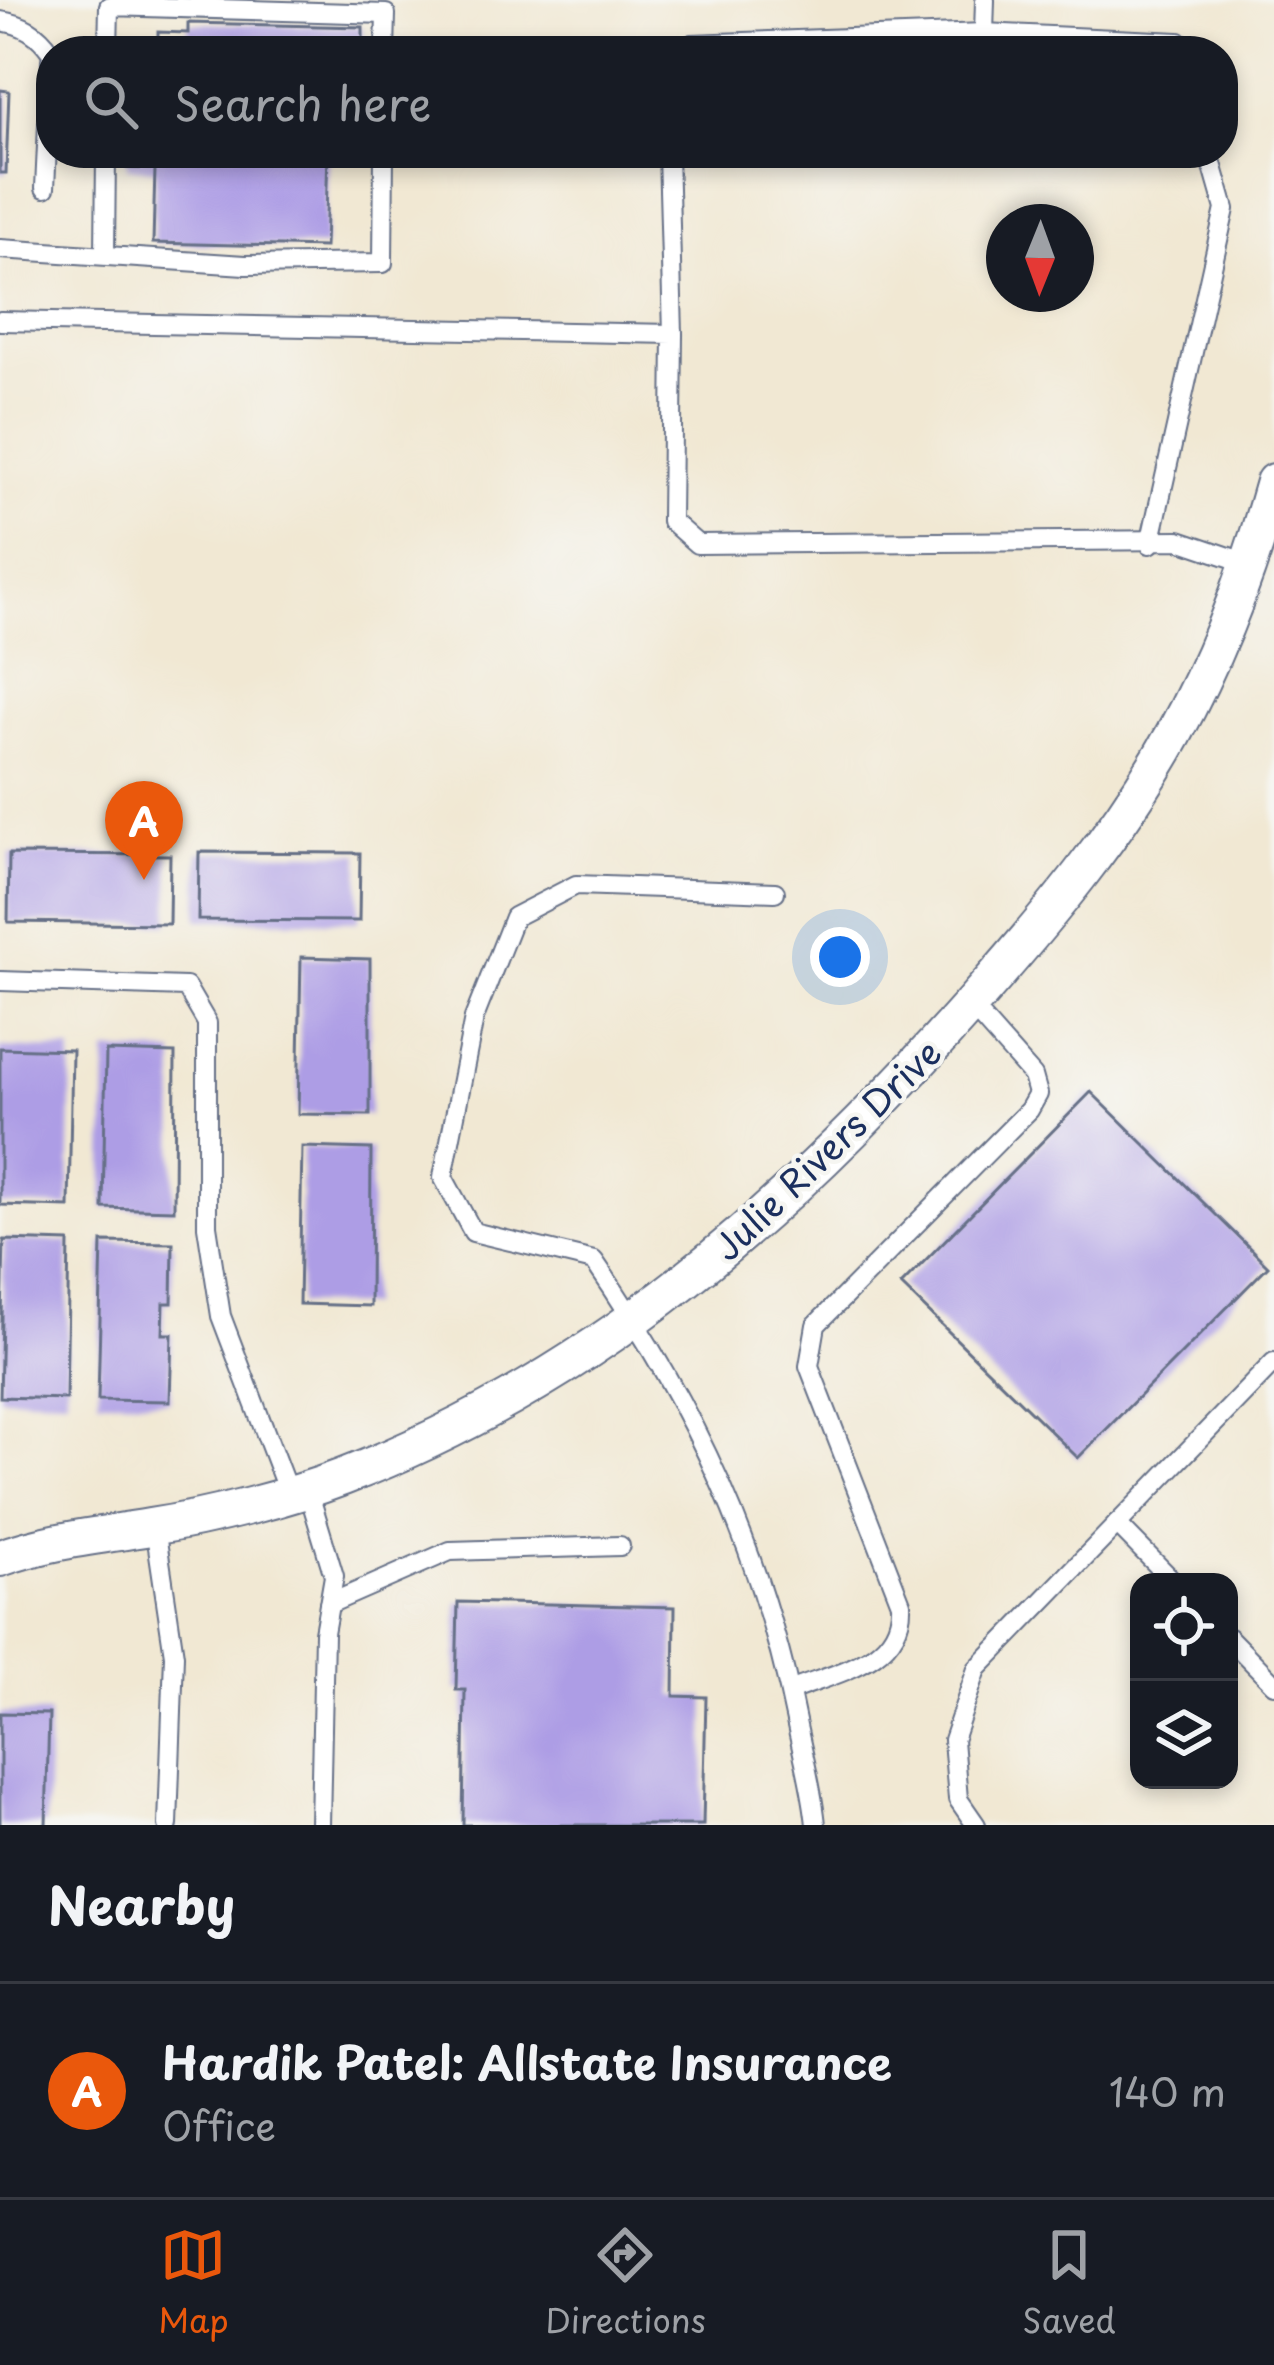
<!DOCTYPE html>
<style>
body{margin:0;font-family:"Playpen Sans",sans-serif;background:#242831;color:#f1f3f6}
.controls{position:absolute;right:36px;bottom:36px;display:grid;overflow:hidden;border-radius:24px;box-shadow:0 6px 18px #0003}
.controls button{width:108px;height:108px;display:grid;place-items:center;padding:0;border:0;border-bottom:3px solid #363941;background:#171b24;color:#f1f3f6;font:60px sans-serif}
.compass{position:absolute;left:986px;top:204px;width:108px;height:108px;border-radius:50%;background:#171b24;box-shadow:0 6px 18px #0003;rotate:181deg}
.you{position:absolute;left:840px;top:957px;width:42px;height:42px;margin:-30px;border:9px solid #fff;border-radius:50%;background:#1a73e8;box-shadow:0 0 0 18px #1a73e833}
.badge{display:grid;place-items:center;width:78px;height:78px;border-radius:50%;background:#ea580c;color:#fff;font-size:39px;font-weight:700}
.pin{position:absolute;translate:-50% -99px;filter:drop-shadow(0 3px 6px #0008)}
.pin::after{content:'';position:absolute;top:63px;width:42px;height:36px;background:inherit;clip-path:polygon(0 0,100% 0,50% 100%)}
.list{margin:0;padding:0;list-style:none}
h2{display:flex;justify-content:space-between;align-items:center;height:156px;margin:0;padding:0 48px;font-size:51px}
h2 small{font-size:39px;font-weight:400;color:#9ea1a6}
.list li{display:grid;grid-template-columns:78px 1fr auto;gap:36px;align-items:center;box-sizing:border-box;height:216px;padding:0 48px;border-top:3px solid #363941}
.list b{display:block;font-size:45px;white-space:nowrap}
.list p{margin:0;font-size:39px;white-space:nowrap;color:#9ea1a6}
.list em{font-size:39px;font-style:normal;color:#9ea1a6}
.icon{flex:none;width:66px;height:66px;fill:none;stroke:currentColor;stroke-width:2;stroke-linecap:round;stroke-linejoin:round}
.map{position:relative;flex:none;width:1274px;height:1825px;overflow:hidden}
.search{position:absolute;background:#171b24;box-shadow:0 6px 18px #0003;left:36px;right:36px;top:36px;height:132px;display:flex;align-items:center;gap:30px;box-sizing:border-box;padding:0 42px;border-radius:48px;color:#9ea1a6;font-size:45px}
.sheet{height:372px;background:#171b24}
nav{display:flex;justify-content:space-around;align-items:center;box-sizing:border-box;height:168px;border-top:3px solid #363941;background:#171b24;font-size:33px;color:#9ea1a6}
nav a{display:grid;justify-items:center;gap:6px}
nav .on{color:#ea580c}
.map>svg:first-child{display:block}
.building{fill:#ad9de5}
.lines{fill:none;stroke-linecap:round;stroke-linejoin:round}
.service-casing{stroke:#667087;stroke-width:22}
.minor-casing{stroke:#667087;stroke-width:40}
.service{stroke:#fff;stroke-width:18}
.minor{stroke:#fff;stroke-width:36}
.labels{text-anchor:middle;dominant-baseline:central;stroke-width:9;stroke-linejoin:round;paint-order:stroke}
.street-label{font-size:36px;fill:#1b2f5e;stroke:#f6f6f2}
</style>
<div class="map">
<svg width="1274" height="1825" viewBox="0 0 1274 1825">
<rect width="100%" height="100%" fill="#f6f6f2"/>
<filter id="ink" filterUnits="userSpaceOnUse"><feTurbulence type="fractalNoise" baseFrequency=".00833" numOctaves="2"/><feDisplacementMap in="SourceGraphic" scale="24" xChannelSelector="R" yChannelSelector="G"/><feConvolveMatrix kernelMatrix="1 2 1 2 8 2 1 2 1" color-interpolation-filters="sRGB"/></filter>
<filter id="wash" filterUnits="userSpaceOnUse"><feTurbulence type="fractalNoise" baseFrequency=".004" numOctaves="4" result="noise"/><feDisplacementMap in="SourceGraphic" scale="48" xChannelSelector="R" yChannelSelector="G"/><feGaussianBlur stdDeviation="2.7" result="paint"/><feColorMatrix in="noise" values="0 0 0 0 0 0 0 0 0 0 0 0 0 0 0 0 0 1.4 0 .05"/><feComposite in="paint" operator="in"/></filter>
<g filter="url(#wash)">
<rect width="100%" height="100%" fill="#f1e8d3"/>
<g id="blocks">
<g class="building">
<path d="M188,23l175,4v24h-205v-19l30,1z"/>
<path d="M0,90l9,1 -3,82h-6z"/>
<path d="M127,153h201l-3,94 -172,-4 2,-74 -28,-1z"/>
<path d="M199,852l161,1 -1,68 -161,-1z"/>
<path d="M9,854l161,1 -1,69 -161,-2z"/>
<path d="M301,957l69,2v156l-72,-1z"/>
<path d="M0,1048l72,2 -3,157 -69,-2z"/>
<path d="M106,1051l69,2 -1,157 -71,-2z"/>
<path d="M1091,1092l177,174 -190,192 -177,-173z"/>
<path d="M302,1147l69,2 -1,157 -71,-2z"/>
<path d="M4,1240l65,2 -3,157 -66,-2z"/>
<path d="M102,1242l71,1 -1,60h-8l-1,31h9l-2,67 -72,-1z"/>
<path d="M458,1602l217,5 -1,89 32,1 -3,128h-240l2,-135h-9z"/>
<path d="M0,1713l49,1 -3,111h-46z"/>
</g>
</g>
</g>
<g filter="url(#ink)">
<use href="#blocks" fill-opacity="0" stroke="#667087" stroke-width="3"/>
<g class="lines">
<g class="service-casing">
<g id="service">
<path d="M0,21c23,3 38,12 51,31"/>
<path d="M984,33l1,-33"/>
<path d="M108,51l1,-45 277,8 -1,37"/>
<path d="M681,51l11,-7 292,-11 195,9 8,9"/>
<path d="M668,153l5,181"/>
<path d="M45,188l6,-128"/>
<path d="M0,249l245,16 138,-2 1,-110"/>
<path d="M105,255l1,-102"/>
<path d="M0,321l673,13 -2,187 26,23 482,-4 71,24"/>
<path d="M1150,544l75,-335 -16,-56"/>
<path d="M775,892l-199,-7 -62,32 -40,101 -31,159 30,55 121,29c101,146 168,291 203,465 7,33 16,66 19,99"/>
<path d="M0,981l186,6 21,36v203l14,90 67,176"/>
<path d="M307,1487l27,89 -10,57 -4,192"/>
<path d="M1117,1524l57,58"/>
<path d="M155,1527l19,128 -6,170"/>
<path d="M329,1604l121,-53 170,-5"/>
<path d="M1229,1638l45,46"/>
<path d="M790,1691c44,-18 114,-30 111,-88l-92,-237 7,-41 213,-215 9,-16 -5,-18 -63,-71"/>
<path d="M976,1825l-18,-26 -5,-59 24,-71 297,-307"/>
</g>
</g>
<g class="minor-casing">
<path id="minor" d="M0,1558c50,-18 98,-22 150,-31 59,-9 138,-29 193,-50 256,-98 451,-273 630,-475 74,-84 146,-169 201,-268 43,-78 76,-166 100,-252"/>
</g>
<use href="#service" class="service"/>
<use href="#minor" class="minor"/>
</g>
</g>
<g class="labels">
<g class="street-label">
<text transform="translate(826 1149) rotate(-44)">Julie Rivers Drive</text>
</g>
</g>
</svg>
<div class="controls">
<button><svg class="icon" aria-label="locate" viewBox="0 0 24 24"><circle cx="12" cy="12" r="6"/><path d="M12 2v4M12 18v4M2 12h4M18 12h4"/></svg></button>
<button><svg class="icon" aria-label="layers" viewBox="0 0 24 24"><path d="M12 4l9 5-9 5-9-5zM3 14l9 5 9-5"/></svg></button>
</div>
<svg class="compass" viewBox="-18 -18 36 36"><path d="M0-13l5 13h-10z" fill="#e53935"/><path d="M0 13l5-13h-10z" fill="#9ea1a6"/></svg>
<div class="you"></div>
<div class="pin badge" style="left:144px;top:880px">A</div>
<div class="search"><svg class="icon" aria-label="search" viewBox="0 0 24 24"><circle cx="10" cy="10" r="6"/><path d="M15 15l6 6"/></svg>Search here</div>
</div>
<section class="sheet">
<h2>Nearby<small></small></h2>
<ul class="list">
<li><span class="badge">A</span><div><b>Hardik Patel: Allstate Insurance</b><p>Office</p></div><em>140 m</em></li>
</ul>
</section>
<nav>
<a class="on"><svg class="icon" aria-label="map" viewBox="0 0 24 24"><path d="M3 6l6-2 6 2 6-2v14l-6 2-6-2-6 2zM9 4v14M15 6v14"/></svg>Map</a>
<a><svg class="icon" aria-label="directions" viewBox="0 0 24 24"><path d="M12 3l9 9-9 9-9-9zM9 14v-3h6M13 9l2 2-2 2"/></svg>Directions</a>
<a><svg class="icon" aria-label="saved" viewBox="0 0 24 24"><path d="M7 4h10v16l-5-4-5 4z"/></svg>Saved</a>
</nav>
